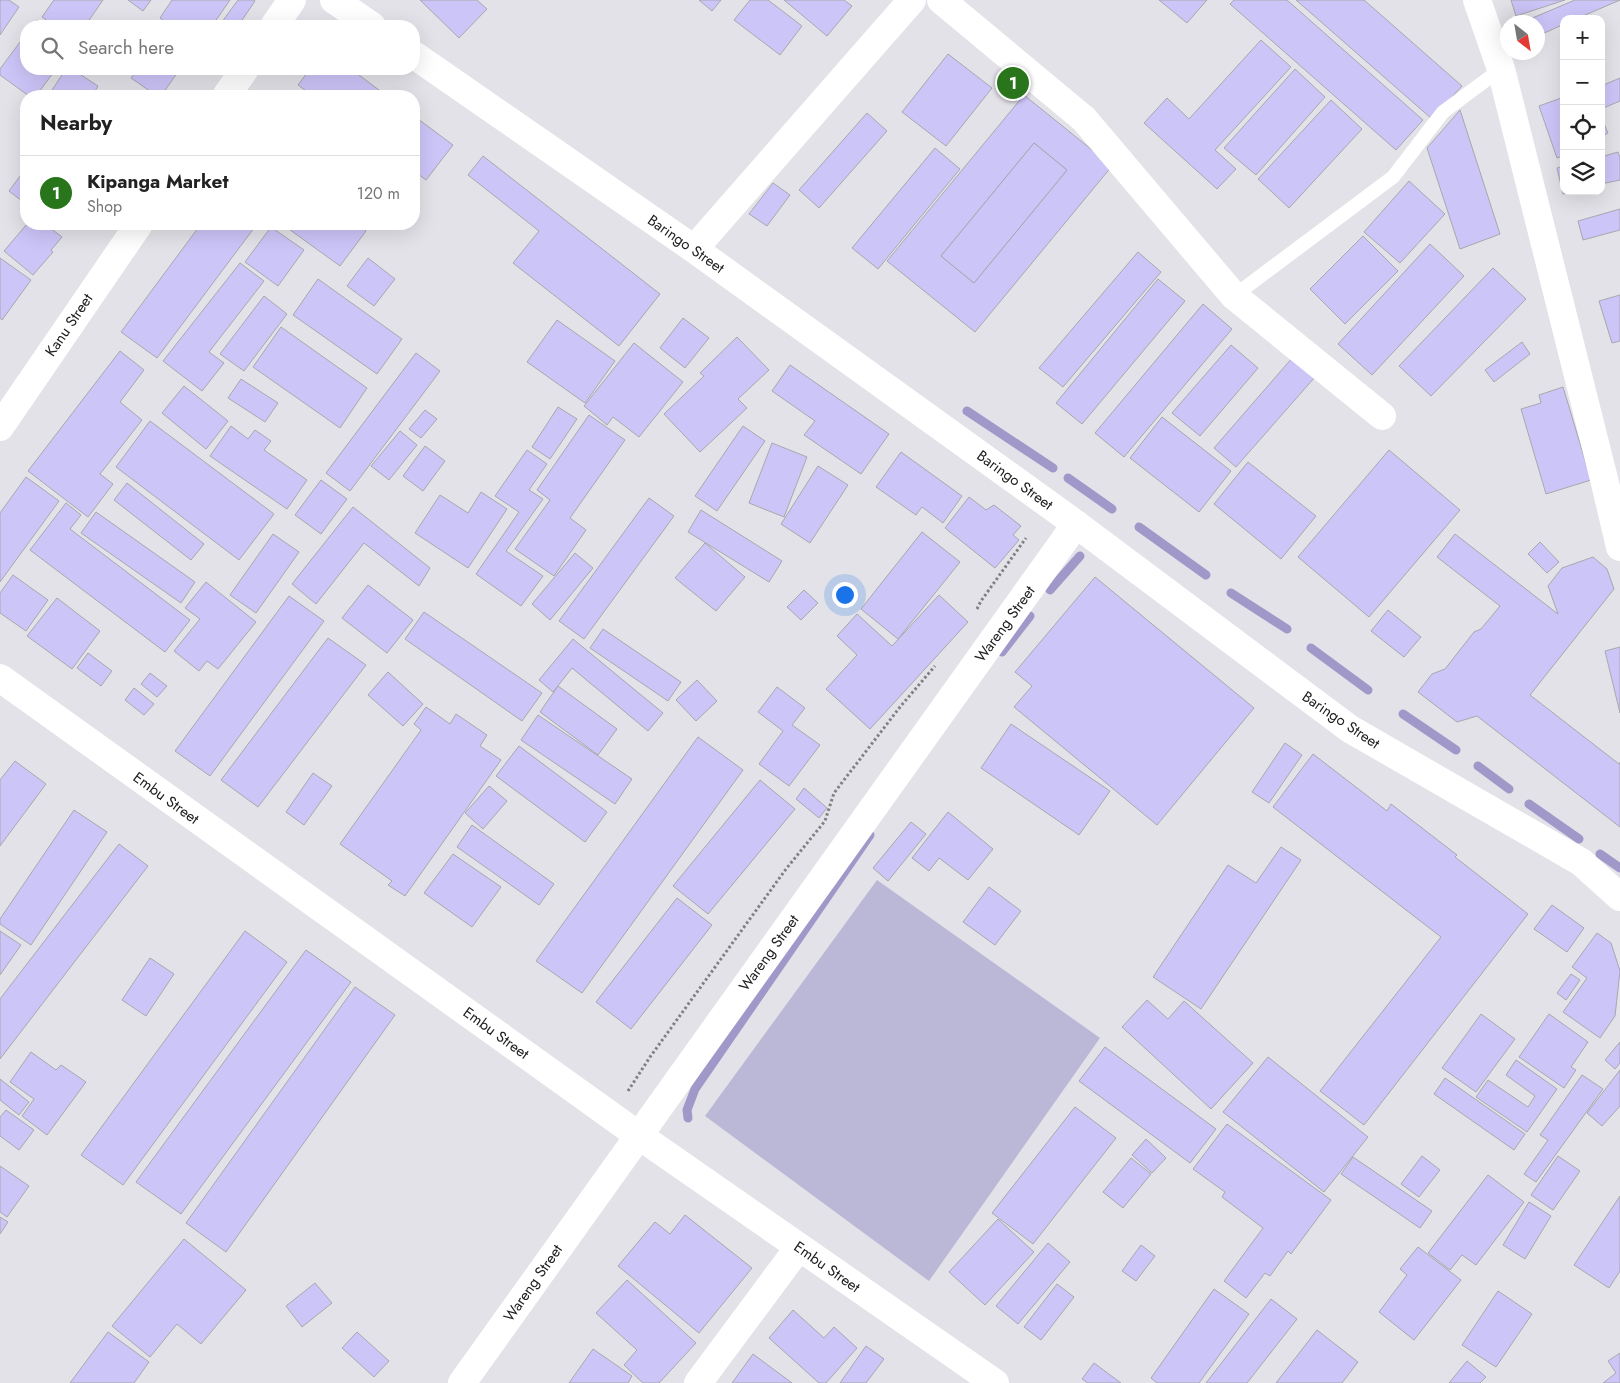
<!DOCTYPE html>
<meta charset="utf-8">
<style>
body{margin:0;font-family:Jost,sans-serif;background:#f6f6f6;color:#222}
.controls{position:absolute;right:15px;top:15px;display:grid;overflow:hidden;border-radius:10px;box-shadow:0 5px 20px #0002}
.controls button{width:45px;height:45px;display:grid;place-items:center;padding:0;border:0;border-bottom:1px solid #e0e0e0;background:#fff;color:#222;font:25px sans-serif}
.compass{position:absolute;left:1500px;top:15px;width:45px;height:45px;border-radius:50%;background:#fff;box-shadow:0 5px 20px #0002;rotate:149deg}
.you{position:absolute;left:844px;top:594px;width:18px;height:18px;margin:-12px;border:4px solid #fff;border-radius:50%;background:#1a73e8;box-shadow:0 0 0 8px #1a73e833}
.badge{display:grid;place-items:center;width:32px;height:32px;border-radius:50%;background:#28751b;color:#fff;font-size:16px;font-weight:700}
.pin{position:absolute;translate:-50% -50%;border:2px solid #fff;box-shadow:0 1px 5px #0006}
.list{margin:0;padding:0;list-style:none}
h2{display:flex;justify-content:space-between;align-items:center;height:65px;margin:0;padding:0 20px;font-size:21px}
h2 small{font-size:16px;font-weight:400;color:#767676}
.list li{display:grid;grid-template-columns:32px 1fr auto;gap:15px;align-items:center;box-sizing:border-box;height:75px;padding:0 20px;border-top:1px solid #e0e0e0}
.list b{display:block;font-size:19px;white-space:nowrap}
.list p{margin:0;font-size:16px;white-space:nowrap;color:#767676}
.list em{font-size:16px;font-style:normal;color:#767676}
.icon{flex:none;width:28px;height:28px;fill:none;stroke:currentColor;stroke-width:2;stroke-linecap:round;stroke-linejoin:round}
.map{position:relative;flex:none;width:1620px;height:1383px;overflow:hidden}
.search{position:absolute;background:#fff;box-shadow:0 5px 20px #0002;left:20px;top:20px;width:400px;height:55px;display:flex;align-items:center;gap:12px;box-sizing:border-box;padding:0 18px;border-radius:20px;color:#767676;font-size:19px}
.panel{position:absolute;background:#fff;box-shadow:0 5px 20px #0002;left:20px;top:90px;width:400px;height:140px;border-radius:20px}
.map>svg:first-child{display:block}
.green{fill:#bbb7d6}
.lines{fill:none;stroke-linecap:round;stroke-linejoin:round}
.stream{stroke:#9f98c9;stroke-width:9}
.building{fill:#ccc5f8;stroke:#a8a7ad;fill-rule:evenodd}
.path{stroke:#807f83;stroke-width:3;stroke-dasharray:2.5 2.5;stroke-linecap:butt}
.service{stroke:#fff;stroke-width:14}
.minor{stroke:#fff;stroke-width:28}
.labels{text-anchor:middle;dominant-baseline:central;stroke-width:4;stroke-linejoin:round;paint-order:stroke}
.street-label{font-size:15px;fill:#202022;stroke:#fff}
</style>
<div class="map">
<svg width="1620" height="1383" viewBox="0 0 1620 1383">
<rect width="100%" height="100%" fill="#e3e2e8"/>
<path class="green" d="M877,880l223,158 -171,243 -224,-165z"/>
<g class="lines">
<g class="stream">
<path d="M967,411l86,57"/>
<path d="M1068,478l44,31"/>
<path d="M1139,527l67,48"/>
<path d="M1050,590l30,-34"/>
<path d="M1231,593l56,36"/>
<path d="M1311,648l57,42"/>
<path d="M1002,652l28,-36"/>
<path d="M1403,714l53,36"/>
<path d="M1478,766l31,23"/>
<path d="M1529,804l50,35"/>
<path d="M1600,854l20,14"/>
<path d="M688,1118l-1,-8 8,-21 175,-254"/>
</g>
</g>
<g class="building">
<path d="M0,0h9l10,7 -19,28z"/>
<path d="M54,0h49l-18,26h-30l-13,-9z"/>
<path d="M128,0h23l-8,11z"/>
<path d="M172,0h58l-18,26h-41l-11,-8z"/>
<path d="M238,0h16l1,1 -17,25h-19z"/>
<path d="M420,0h57l10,9 -28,29z"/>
<path d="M699,0h22l-9,11z"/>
<path d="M750,0h18l34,26 -22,29 -46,-35z"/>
<path d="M784,0h60l8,6 -25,30z"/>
<path d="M1159,0h48l-20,23z"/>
<path d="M1234,0h53l136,120 -27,30 -166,-146z"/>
<path d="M1296,0h68l98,86 -30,33z"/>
<path d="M1511,0h54l-49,16z"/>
<path d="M1575,0h45l-44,19h-12v5l-26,12v-14h-15z"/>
<path d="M37,20l9,6h-14z"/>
<path d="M26,34v35h30l-20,27h-7l-29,-21v-6z"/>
<path d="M1261,40l30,27 -76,83 21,19 -19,20 -73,-66 23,-25 22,21z"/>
<path d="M948,54l44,34 -46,58 -44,-34z"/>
<path d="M66,69h6l26,17 -6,10h-44z"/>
<path d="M138,69h42l-19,27h-4l-26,-18z"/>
<path d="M310,69h41l36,27h-74l-15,-11z"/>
<path d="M1295,69l30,28 -69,78 -32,-27z"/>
<path d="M1620,78v23l-19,8v-23z"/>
<path d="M1024,95l88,71 -137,166 -88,-71zM1034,143l33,27 -93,113 -33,-27z"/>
<path d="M1564,97v59l-7,2 -18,-52z"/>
<path d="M1331,100l31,29 -73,79 -31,-29z"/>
<path d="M1460,110l40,124 -40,15 -33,-101z"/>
<path d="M867,113l20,18 -68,77 -20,-18z"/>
<path d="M414,116l39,29 -27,35 -12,-9z"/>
<path d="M1601,117l7,16 -7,4z"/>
<path d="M1034,143l33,27 -93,113 -33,-27z"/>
<path d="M935,148l25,21 -82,100 -26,-21z"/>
<path d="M1618,152l2,6v22l-19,4v-27z"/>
<path d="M483,156l177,138 -41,52 -106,-83 26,-32 -71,-56z"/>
<path d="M1564,166v25h11l-12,3 -6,-26z"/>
<path d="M26,168v36l-17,-13z"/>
<path d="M1409,181l36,33 -45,49 -36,-31z"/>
<path d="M773,183l17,12 -23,31 -18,-12z"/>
<path d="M1620,209v21l-37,10 -5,-19z"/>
<path d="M27,224h18l17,13 -11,13 2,2 -20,23 -29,-24z"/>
<path d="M201,224h56l-100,134 -36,-26z"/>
<path d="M282,224h73l11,7 -26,35z"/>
<path d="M271,227l33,23 -26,36 -33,-24z"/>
<path d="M1363,236l35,35 -53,53 -35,-35z"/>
<path d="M1430,244l34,32 -92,99 -34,-31z"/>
<path d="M1138,252l23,20 -98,115 -24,-19z"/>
<path d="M0,258l31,22 -29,40 -2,-2z"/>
<path d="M368,258l27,21 -21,27 -27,-20z"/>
<path d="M240,263l24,18 -55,71 15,11 -22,28 -39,-30z"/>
<path d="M1493,268l33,31 -95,97 -32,-30z"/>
<path d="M318,279l84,60 -25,35 -84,-59z"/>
<path d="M1158,279l27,22 -103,123 -26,-21z"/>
<path d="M1620,295v46l-8,2 -13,-42z"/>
<path d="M264,296l23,18 -43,57 -24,-17z"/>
<path d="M1203,304l29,25 -108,128 -29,-24z"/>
<path d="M683,318l26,20 -24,30 -25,-20z"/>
<path d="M557,320l58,41 -30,42 -58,-41z"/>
<path d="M281,327l86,61 -27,40 -87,-61z"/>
<path d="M737,337l32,33 -31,29 9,9 -47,44 -36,-38 40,-38 -4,-3z"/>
<path d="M1522,342l8,12 -36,28 -9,-12z"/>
<path d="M634,343l49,39 -44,55 -26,-20 -6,8 -23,-19z"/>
<path d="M1231,345l27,23 -58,68 -28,-23z"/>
<path d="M120,351l24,19 -24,32 22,18 -42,54 13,10 -25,33 -60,-46z"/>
<path d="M416,353l24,18 -90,120 -24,-18z"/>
<path d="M1293,357l22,20 -79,90 -22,-19z"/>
<path d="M790,365l99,69 -28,40 -57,-39 11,-14 -43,-30z"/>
<path d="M241,379l37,24 -13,19 -37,-24z"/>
<path d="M184,386l44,35 -22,28 -44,-36z"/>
<path d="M1563,387l28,93 -45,14 -25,-85 20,-6 -2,-8z"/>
<path d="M558,407l19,12 -27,40 -18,-12z"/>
<path d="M425,410l12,9 -16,19 -12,-9z"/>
<path d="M589,415l36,25 -55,78 16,12 -32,46 -39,-27 35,-49 -13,-10z"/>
<path d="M1162,417l69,54 -32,41 -69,-54z"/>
<path d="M150,421l124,93 -35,46 -123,-93z"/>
<path d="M231,426l17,13 7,-9 16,11 -7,9 43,30 -20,29 -77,-53z"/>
<path d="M743,426l22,15 -48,70 -22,-15z"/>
<path d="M400,431l17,14 -28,35 -18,-14z"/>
<path d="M772,443l35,14 -23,60 -35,-14z"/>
<path d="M425,446l20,15 -22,30 -20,-15z"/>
<path d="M527,450l20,14 -18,26 14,9 -37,52 37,25 -22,30 -45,-32 43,-62 -24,-16z"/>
<path d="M1389,450l71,60 -91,107 -71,-60z"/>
<path d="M901,452l61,44 -19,27 -21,-16 -6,8 -40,-28z"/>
<path d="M1248,462l68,54 -35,43 -67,-55z"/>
<path d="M818,466l30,19 -38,58 -29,-19z"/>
<path d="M26,477l33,24 -59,81v-69z"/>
<path d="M321,480l26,19 -26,35 -26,-19z"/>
<path d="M127,483l77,61 -13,16 -77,-60z"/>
<path d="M481,492l26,17 -39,59 -53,-35 25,-38 28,18z"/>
<path d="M969,497l17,13 8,-5 27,21 -8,9 6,5 -24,28 -50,-40z"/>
<path d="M649,498l25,18 -90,123 -25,-18z"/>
<path d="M66,503l15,12 -11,14 120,91 -25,32 -135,-102z"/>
<path d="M353,507l77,61 -11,18 -55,-43 -48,61 -24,-20z"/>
<path d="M701,510l81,51 -13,21 -81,-50z"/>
<path d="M96,512l99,70 -14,21 -100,-70z"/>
<path d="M922,532l38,30 -62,77 -37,-30z"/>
<path d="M273,534l26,18 -43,61 -26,-18z"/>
<path d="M1455,534l103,80 -10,-28 14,-18 31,-11 14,12 7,20 -84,106 89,69 1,-2v65l-143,-111 -20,6 -39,-30 14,-18 13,-5 29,-37 7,-3 19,-23 -63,-49z"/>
<path d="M1540,542l19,20 -12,11 -19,-19z"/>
<path d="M705,543l40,34 -29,34 -41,-33z"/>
<path d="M575,553l18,15 -43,52 -18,-16z"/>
<path d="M13,575l35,25 -22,31 -26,-18v-20z"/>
<path d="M1095,577l159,131 -97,117 -143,-118 18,-21 -17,-14z"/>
<path d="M206,582l50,40 -38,47 -11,-8 -8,10 -25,-20 26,-32 -15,-11z"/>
<path d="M368,585l45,35 -26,33 -45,-35z"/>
<path d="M804,590l14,13 -17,17 -14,-13z"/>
<path d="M939,595l29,27 -98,107 -44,-40 31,-34 -20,-19 20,-22 35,32z"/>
<path d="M289,596l35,25 -114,155 -35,-25z"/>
<path d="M57,598l43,33 -28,38 -45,-33z"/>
<path d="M1388,610l33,27 -17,20 -33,-26z"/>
<path d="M424,612l118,81 -20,28 -117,-82z"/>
<path d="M603,629l78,53 -13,19 -78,-53z"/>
<path d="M328,638l38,27 -108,142 -37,-27z"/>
<path d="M573,639l90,74 -15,18 -76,-63 -19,24 -14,-12z"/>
<path d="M1620,647v66l-15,-62z"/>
<path d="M88,653l24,18 -11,15 -24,-18z"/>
<path d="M388,672l35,32 -20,22 -35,-31z"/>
<path d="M150,673l17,13 -10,11 -16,-13z"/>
<path d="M697,680l20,21 -21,20 -20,-21z"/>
<path d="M558,686l59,43 -19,26 -58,-43z"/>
<path d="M777,687l28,21 -13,17 28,20 -31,41 -30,-22 24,-33 -25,-19z"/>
<path d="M134,688l20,16 -10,11 -19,-15z"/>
<path d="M426,707l24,17 6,-10 31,21 -7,11 21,14 -96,136 -17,-11 4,-4 -52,-37 81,-114 -7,-6z"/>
<path d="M538,715l94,64 -17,25 -94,-64z"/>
<path d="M1011,724l99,67 -31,44 -98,-67z"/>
<path d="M698,737l45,33 -161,223 -46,-32z"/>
<path d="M1285,743l17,12 -33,48 -17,-11z"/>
<path d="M519,746l88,66 -22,30 -89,-66z"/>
<path d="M1313,754l74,57 4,-7 66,51 -2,2 73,57 -164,211 -44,-34 121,-154 -168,-130z"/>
<path d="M15,761l31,23 -46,62v-66z"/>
<path d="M313,773l19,13 -28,39 -18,-13z"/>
<path d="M760,780l35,29 -87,105 -35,-28z"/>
<path d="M489,786l18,15 -24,28 -18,-16z"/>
<path d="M804,788l23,20 -8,10 -23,-19z"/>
<path d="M74,810l33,22 -76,113 -31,-21v-5z"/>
<path d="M948,812l45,37 -25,31 -29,-22 -10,13 -17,-13z"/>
<path d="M911,822l15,12 -38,47 -15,-13z"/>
<path d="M472,825l82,59 -15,21 -82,-58z"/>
<path d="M119,844l29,22 -148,193v-60z"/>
<path d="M1281,847l20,13 -100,149 -48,-32 75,-112 28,18z"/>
<path d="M453,854l48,33 -29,40 -48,-34z"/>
<path d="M989,887l32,24 -26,34 -32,-23z"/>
<path d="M677,898l35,27 -81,104 -35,-27z"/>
<path d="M1552,905l32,23 -17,24 -33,-23z"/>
<path d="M0,931l21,14 -21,30z"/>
<path d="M245,931l42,31 -164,223 -42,-30z"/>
<path d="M1597,933l14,10 9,28 -5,45 -15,22 -37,-26 24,-34 -15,-11z"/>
<path d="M306,950l45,32 -170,232 -45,-32z"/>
<path d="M150,958l24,16 -28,42 -24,-16z"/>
<path d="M1571,974l9,6 -14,20 -9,-7z"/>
<path d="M355,987l40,28 -169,237 -40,-29z"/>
<path d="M1147,1000l21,19 16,-18 69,62 -42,46 -89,-82z"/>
<path d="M1481,1014l34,25 -39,53 -34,-24z"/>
<path d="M1549,1014l39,28 -17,25 5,3 -12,18 -45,-31z"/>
<path d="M1620,1042v21l-5,6 -10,-9z"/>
<path d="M1105,1047l111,82 -26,34 -111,-82z"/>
<path d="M31,1052l25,18 5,-5 25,17 -39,53 -25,-19 12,-17 -24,-17z"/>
<path d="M1268,1057l100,80 -44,55 -101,-80z"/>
<path d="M1516,1060l41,29 -30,43 -51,-35 12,-17 40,27 7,-11 -29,-21z"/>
<path d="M1620,1070v36l-18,20 -15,-13z"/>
<path d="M1582,1075l21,14 -67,93 -12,-8 24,-34 -8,-5z"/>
<path d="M1445,1078l80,56 -11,16 -80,-56z"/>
<path d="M0,1079l29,23 -10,13 -19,-15z"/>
<path d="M1075,1107l41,31 -83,106 -41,-31z"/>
<path d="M6,1110l28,20 -15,20 -19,-14v-19z"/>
<path d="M1227,1124l104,76 -40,54 -3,-3 -18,25 -5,-3 -19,25 -22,-17 39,-53 -41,-31 3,-5 -32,-23z"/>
<path d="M1146,1139l20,19 -14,15 -20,-18z"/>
<path d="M1422,1156l18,14 -21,27 -18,-13z"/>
<path d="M1558,1156l22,15 -27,39 -22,-15z"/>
<path d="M1353,1157l79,54 -12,17 -79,-54z"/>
<path d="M1131,1158l20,16 -28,34 -20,-16z"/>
<path d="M0,1166l29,20 -22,31 -7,-5z"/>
<path d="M1488,1175l36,27 -48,63 -14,-10 -12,15 -22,-17z"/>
<path d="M1620,1196v75l-11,17 -35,-23z"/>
<path d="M1529,1202l22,14 -26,43 -22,-14z"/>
<path d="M685,1215l67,53 -53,65 -81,-67 37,-44 15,12z"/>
<path d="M0,1217l8,5 -8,12z"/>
<path d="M998,1219l36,33 -49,53 -36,-33z"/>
<path d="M184,1239l62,51 -45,54 -24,-20 -27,33 -38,-31z"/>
<path d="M1048,1243l22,19 -52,62 -22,-18z"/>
<path d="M1141,1245l14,11 -19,25 -14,-10z"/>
<path d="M1418,1247l43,33 -47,60 -35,-28 28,-37 -7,-6z"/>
<path d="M627,1280l69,63 -37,40h-16l-19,-18 13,-15 -41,-37z"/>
<path d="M315,1283l17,20 -30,24 -16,-21z"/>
<path d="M1057,1284l17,13 -33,43 -17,-13z"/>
<path d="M1214,1289l35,25 -50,69h-42l-6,-5z"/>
<path d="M1498,1291l34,23 -36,53 -34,-22z"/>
<path d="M1271,1299l26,20 -50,64h-41z"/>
<path d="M793,1310l31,28 10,-11 23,21 -31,35h-7l-50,-45z"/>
<path d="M1317,1330l41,32 -16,21h-66z"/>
<path d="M108,1332l41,30 -15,21h-64z"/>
<path d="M357,1332l32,29 -15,16 -32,-29z"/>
<path d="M866,1346l18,13 -18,24h-26z"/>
<path d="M593,1349l39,27 -4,7h-59z"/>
<path d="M1620,1353v30h-17l13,-10 -8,-12z"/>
<path d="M753,1354l39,29h-60z"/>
<path d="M1467,1361l19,16 -6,6h-31z"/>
<path d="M1094,1363l27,20h-33l-6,-4z"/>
</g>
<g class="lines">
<g class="path">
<path d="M977,609l4,-8 45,-63"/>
<path d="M628,1091l22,-34 136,-188 39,-48 9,-28 66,-86 35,-41"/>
</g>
<path class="service" d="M1234,296l159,-119 50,-65 58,-43"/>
<g class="minor">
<path d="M334,0l38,26"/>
<path d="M941,0l143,119 150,177 148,120"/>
<path d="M1477,0l24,69 103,410 16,68"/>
<path d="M274,26l18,-26"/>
<path d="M414,55l280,194 382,275 274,205 231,133 39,35"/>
<path d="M226,96l19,-27"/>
<path d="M694,249l218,-249"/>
<path d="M0,427l139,-203"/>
<path d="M0,678l638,457 357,248"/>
<path d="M462,1383l614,-859"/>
<path d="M698,1383l101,-136"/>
</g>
</g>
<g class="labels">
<g class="street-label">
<text transform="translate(686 244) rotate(35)">Baringo Street</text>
<text transform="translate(69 325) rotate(-56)">Kanu Street</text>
<text transform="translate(1015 480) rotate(36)">Baringo Street</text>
<text transform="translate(1005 624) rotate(-54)">Wareng Street</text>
<text transform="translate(1341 720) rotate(34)">Baringo Street</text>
<text transform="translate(166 798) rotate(36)">Embu Street</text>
<text transform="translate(769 953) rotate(-54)">Wareng Street</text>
<text transform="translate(496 1033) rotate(36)">Embu Street</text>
<text transform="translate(827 1267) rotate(35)">Embu Street</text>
<text transform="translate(533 1283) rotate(-55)">Wareng Street</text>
</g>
</g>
</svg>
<div class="controls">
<button>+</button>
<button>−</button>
<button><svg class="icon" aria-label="locate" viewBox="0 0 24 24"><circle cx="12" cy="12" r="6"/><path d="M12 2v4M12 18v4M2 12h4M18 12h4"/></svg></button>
<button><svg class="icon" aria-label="layers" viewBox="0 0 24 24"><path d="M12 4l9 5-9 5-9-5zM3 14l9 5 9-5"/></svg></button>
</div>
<svg class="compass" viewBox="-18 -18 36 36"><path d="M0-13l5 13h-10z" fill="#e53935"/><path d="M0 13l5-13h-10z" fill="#767676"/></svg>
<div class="you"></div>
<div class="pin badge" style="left:1013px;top:83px">1</div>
<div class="search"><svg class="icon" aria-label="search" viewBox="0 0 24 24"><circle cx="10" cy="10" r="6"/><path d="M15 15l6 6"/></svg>Search here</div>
<section class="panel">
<h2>Nearby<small></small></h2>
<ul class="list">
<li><span class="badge">1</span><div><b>Kipanga Market</b><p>Shop</p></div><em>120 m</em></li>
</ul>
</section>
</div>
